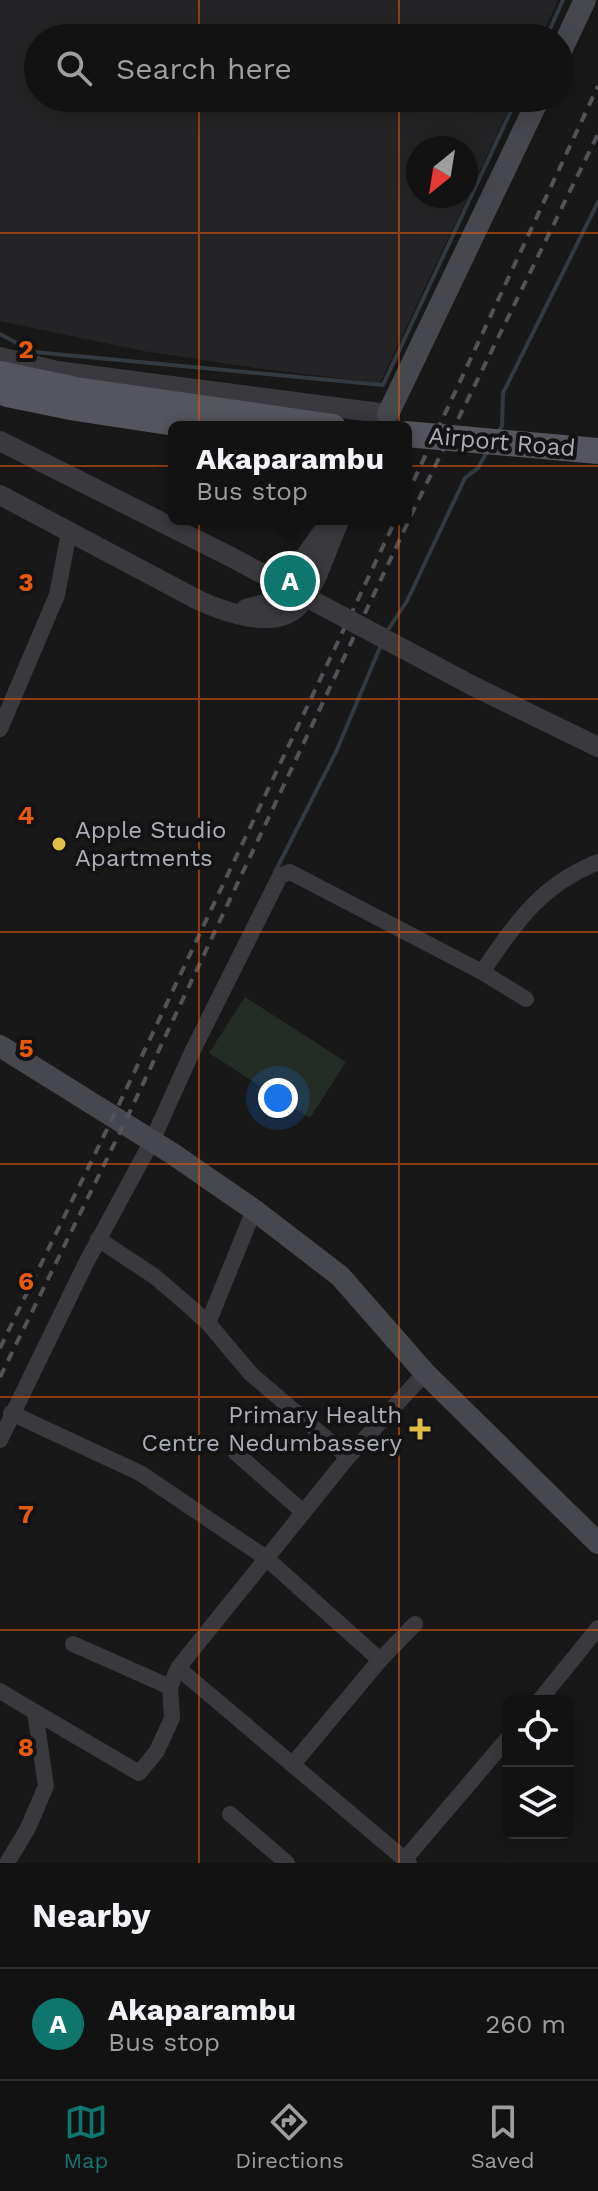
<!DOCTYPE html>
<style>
body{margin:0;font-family:"Work Sans",sans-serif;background:#1b1b1c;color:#f1f3f6}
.controls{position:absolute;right:24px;bottom:24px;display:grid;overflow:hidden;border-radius:12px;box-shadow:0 4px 20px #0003}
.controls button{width:72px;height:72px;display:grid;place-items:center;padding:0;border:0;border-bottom:2px solid #313233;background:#121213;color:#f1f3f6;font:40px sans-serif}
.compass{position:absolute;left:406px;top:136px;width:72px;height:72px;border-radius:50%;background:#121213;box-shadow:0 4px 20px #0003;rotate:210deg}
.you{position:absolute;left:278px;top:1098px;width:28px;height:28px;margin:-20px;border:6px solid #fff;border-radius:50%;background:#1a73e8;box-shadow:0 0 0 12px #1a73e833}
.badge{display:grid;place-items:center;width:52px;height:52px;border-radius:50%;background:#0f766e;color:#fff;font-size:26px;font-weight:700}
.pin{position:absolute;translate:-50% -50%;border:4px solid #fff;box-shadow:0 2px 8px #0006}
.popup{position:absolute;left:168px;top:421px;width:244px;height:104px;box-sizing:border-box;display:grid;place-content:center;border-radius:12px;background:#121213;filter:drop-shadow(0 2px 6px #0005);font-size:26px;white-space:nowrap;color:#9c9ea0}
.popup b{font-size:30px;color:#f1f3f6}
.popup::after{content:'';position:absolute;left:50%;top:100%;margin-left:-16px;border:16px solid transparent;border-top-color:#121213}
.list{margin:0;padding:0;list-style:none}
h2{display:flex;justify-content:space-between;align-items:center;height:104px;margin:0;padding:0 32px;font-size:34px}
h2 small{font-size:26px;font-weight:400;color:#9c9ea0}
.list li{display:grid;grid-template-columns:52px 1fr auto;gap:24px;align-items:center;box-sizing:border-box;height:112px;padding:0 32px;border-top:2px solid #313233}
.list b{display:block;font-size:30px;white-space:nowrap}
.list p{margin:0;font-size:26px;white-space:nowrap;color:#9c9ea0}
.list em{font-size:26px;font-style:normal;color:#9c9ea0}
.icon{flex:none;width:44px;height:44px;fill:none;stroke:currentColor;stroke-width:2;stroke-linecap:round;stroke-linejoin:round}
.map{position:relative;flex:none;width:598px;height:1863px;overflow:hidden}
.search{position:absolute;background:#121213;box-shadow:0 4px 20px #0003;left:24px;right:24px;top:24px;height:88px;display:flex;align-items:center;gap:20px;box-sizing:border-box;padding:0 28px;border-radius:44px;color:#9c9ea0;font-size:30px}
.sheet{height:216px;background:#121213}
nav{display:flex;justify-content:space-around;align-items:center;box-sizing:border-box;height:112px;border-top:2px solid #313233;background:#121213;font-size:22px;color:#9c9ea0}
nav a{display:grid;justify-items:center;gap:4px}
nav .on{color:#0f766e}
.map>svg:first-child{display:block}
.built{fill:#242426;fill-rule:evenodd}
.green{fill:#242c26}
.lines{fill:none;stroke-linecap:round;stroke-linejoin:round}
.stream{stroke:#323941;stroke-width:4}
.minor{stroke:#39393e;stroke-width:16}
.tertiary{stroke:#39393e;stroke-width:20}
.secondary{stroke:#47484e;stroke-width:22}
.primary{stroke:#55565d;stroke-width:26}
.rail{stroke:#525359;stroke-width:4;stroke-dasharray:10 8;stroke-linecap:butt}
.tertiary-bridge{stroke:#39393e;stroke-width:20}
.primary-bridge{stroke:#55565d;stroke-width:26}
.grid{fill:none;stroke:#e8590c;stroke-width:2;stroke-opacity:0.55}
.poi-dot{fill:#e2bd47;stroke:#131314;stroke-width:3}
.labels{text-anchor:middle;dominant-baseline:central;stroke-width:8;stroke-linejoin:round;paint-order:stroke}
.street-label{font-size:24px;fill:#abaeb8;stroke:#131314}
.poi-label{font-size:24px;fill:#abaeb8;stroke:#131314;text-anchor:start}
.grid-label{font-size:26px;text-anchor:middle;font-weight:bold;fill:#e8590c;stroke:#131314;stroke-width:8;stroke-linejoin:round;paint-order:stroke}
</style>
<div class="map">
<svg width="598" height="1863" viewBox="0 0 598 1863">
<rect width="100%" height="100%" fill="#181819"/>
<path class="built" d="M0,0h558l-17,38h-503v60h476l-134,285 -118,-14 -119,-18 -143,-30zM418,148h48v48h-48z"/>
<path class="green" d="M245,997l101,65 -36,56 -101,-65z"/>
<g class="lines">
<g class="stream">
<path d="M546,38l17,-38"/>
<path d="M0,334l34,18 349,33 134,-287"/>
<path d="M498,432l4,-6 1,-33 95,-191"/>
<path d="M386,633l21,-32 58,-123 13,-10 10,-18"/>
<path d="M275,872l61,-120 45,-107"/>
</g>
<g class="minor">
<path d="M0,729l57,-134 12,-63"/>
<path d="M482,972c35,-50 57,-86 116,-110"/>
<path d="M98,1239l56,37 34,29 20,18 43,51 97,83"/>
<path d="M208,1323l46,-113"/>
<path d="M11,1413l129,60 126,85 114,102"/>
<path d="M0,1440l86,-177 66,-122 40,-89 88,-176 10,-4 192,100 44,27"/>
<path d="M236,1453l66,58"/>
<path d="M73,1644l97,43"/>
<path d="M178,1668l231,195"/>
<path d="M0,1691l35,21"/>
<path d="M539,1701l59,-73"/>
<path d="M293,1764l87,-104 35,-36"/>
<path d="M230,1814l57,49"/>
<path d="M405,1859l103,-121"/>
<path d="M7,1863l21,-35 18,-42 -11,-74 104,61 18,-22 15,-33 -2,-31 8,-19 170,-211 77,-84"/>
</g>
<g class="tertiary">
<path d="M0,357l57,14 331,43 -6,13"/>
<path d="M0,441l231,116"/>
<path d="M0,495l198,105c26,12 78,31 101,5 20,-23 28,-59 41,-86"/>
<path d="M246,609l22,-6 9,-7 47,-66"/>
<path d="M473,686l125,61"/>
</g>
<g class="secondary">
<path d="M560,53l25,-53"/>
<path d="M388,414l151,-316"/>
<path d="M0,1046l173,108 81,56 86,66 85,97 173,170"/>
</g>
<g class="primary">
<path d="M0,374l76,16 257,37"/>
<path d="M7,394l69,14 125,19"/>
</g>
<g class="rail">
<path d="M406,497l192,-411"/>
<path d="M0,1348l113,-231 283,-598"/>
<path d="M0,1377l124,-253 292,-619 182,-371"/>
</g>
<path class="tertiary-bridge" d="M231,557l242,129"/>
<path class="primary-bridge" d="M406,434l192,17"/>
</g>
<path class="grid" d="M199,0v38M399,0v38M199,98v1765M399,98v1765M0,233h598M0,466h598M0,699h598M0,932h598M0,1164h598M0,1397h598M0,1630h598"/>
<g class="poi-dot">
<circle cx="59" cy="844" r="8"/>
<path d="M416 1417h8v8h8v8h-8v8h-8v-8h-8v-8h8z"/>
</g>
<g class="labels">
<g class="street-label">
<text transform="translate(502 442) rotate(5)">Airport Road</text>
</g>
<g class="poi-label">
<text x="75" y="830">Apple Studio<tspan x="75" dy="28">Apartments</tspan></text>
<text x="402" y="1415" text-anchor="end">Primary Health<tspan x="402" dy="28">Centre Nedumbassery</tspan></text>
</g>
</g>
<g class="grid-label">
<text x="26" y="358">2</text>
<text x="26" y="591">3</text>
<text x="26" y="824">4</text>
<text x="26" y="1057">5</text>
<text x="26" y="1290">6</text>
<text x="26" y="1523">7</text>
<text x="26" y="1756">8</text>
</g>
</svg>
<div class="controls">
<button><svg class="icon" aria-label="locate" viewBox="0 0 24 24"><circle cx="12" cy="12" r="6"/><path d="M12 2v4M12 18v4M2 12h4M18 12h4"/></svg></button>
<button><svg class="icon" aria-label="layers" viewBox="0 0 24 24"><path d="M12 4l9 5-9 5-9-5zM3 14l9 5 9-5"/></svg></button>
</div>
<svg class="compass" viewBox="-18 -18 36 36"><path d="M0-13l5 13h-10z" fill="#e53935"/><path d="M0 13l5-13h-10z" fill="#9c9ea0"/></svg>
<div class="you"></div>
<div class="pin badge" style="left:290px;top:581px">A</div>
<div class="popup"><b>Akaparambu</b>Bus stop</div>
<div class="search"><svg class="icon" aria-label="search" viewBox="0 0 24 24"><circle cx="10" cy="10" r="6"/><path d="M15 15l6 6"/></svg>Search here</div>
</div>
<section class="sheet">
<h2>Nearby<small></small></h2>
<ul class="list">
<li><span class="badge">A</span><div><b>Akaparambu</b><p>Bus stop</p></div><em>260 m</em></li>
</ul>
</section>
<nav>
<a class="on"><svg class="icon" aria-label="map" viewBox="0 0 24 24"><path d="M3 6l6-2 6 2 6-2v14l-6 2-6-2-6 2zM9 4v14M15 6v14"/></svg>Map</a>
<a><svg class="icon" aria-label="directions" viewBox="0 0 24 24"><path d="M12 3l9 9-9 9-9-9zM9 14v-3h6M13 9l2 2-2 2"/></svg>Directions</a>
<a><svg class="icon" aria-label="saved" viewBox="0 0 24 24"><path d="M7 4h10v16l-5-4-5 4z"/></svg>Saved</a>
</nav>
